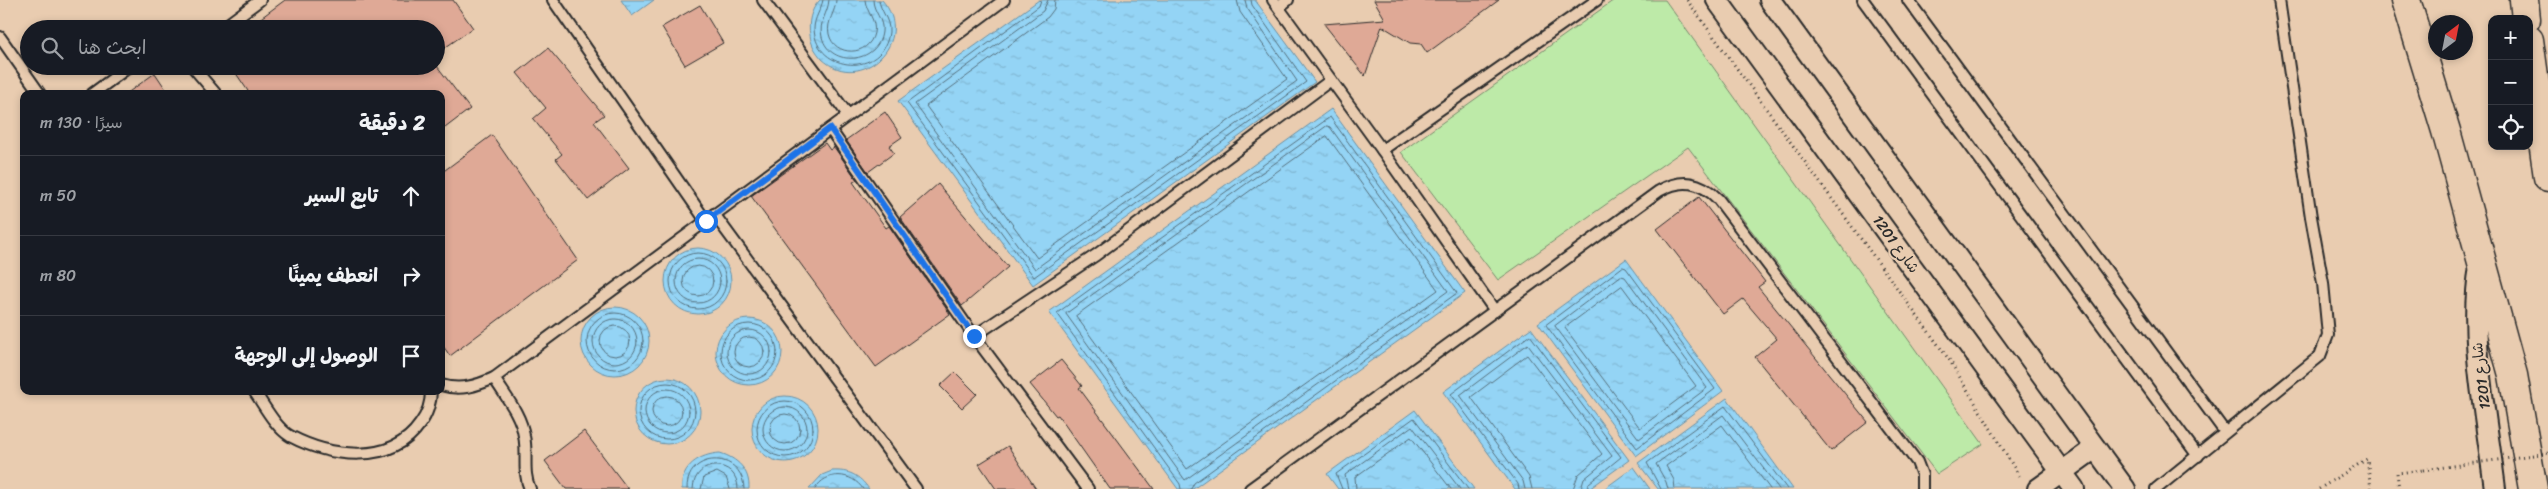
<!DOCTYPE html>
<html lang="ar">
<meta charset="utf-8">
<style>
body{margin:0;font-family:Sriracha,"Playpen Sans Arabic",sans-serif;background:#20242c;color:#f1f3f6;direction:rtl}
.controls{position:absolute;right:15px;top:15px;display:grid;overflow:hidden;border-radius:10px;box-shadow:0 2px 8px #0003}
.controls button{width:45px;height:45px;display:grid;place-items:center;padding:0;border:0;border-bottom:1px solid #363941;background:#171b24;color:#f1f3f6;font:25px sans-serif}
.compass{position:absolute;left:2428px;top:15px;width:45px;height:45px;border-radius:50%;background:#171b24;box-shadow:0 2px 8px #0003;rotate:32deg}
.stop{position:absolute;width:15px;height:15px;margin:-11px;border:4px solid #1a73e8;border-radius:50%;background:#fff}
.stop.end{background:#1a73e8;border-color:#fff;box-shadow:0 1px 5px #0008}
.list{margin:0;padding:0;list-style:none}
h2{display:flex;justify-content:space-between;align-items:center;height:65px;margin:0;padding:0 20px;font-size:21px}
h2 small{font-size:16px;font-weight:400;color:#9ea1a6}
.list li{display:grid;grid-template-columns:32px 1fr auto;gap:15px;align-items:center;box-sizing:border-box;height:80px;padding:0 20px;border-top:1px solid #363941}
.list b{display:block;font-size:19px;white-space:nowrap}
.list em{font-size:16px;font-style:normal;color:#9ea1a6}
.icon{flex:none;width:28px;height:28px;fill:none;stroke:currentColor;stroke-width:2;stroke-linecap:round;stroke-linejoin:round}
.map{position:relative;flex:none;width:2548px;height:489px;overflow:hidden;direction:ltr}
.search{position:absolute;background:#171b24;box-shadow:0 2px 8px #0003;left:20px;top:20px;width:425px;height:55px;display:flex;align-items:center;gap:12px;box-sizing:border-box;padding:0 18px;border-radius:28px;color:#9ea1a6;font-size:19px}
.panel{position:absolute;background:#171b24;box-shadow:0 2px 8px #0003;left:20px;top:90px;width:425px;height:305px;border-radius:10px;direction:rtl}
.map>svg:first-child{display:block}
.green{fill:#bdeaa8;stroke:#748a6a}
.water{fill:url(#water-ripples);stroke:#6a90a4}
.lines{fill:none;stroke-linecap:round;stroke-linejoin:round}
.shore{stroke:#556f7c;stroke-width:1}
.building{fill:#dfa996;stroke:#2b2b2b}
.lane-casing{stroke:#2b2b2b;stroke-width:14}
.street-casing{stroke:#2b2b2b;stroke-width:24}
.highway-casing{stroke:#2b2b2b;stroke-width:31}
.path{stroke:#2b2b2b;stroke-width:3;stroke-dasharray:1 4;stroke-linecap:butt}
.lane{stroke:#e9ccb0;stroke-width:10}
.street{stroke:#e9ccb0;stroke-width:20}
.highway{stroke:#e9ccb0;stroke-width:28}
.path-bridge{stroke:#2b2b2b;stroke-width:3;stroke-dasharray:1 4;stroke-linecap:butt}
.route{stroke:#1a73e8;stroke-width:6}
.labels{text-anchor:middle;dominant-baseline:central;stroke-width:4;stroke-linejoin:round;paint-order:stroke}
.street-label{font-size:15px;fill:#2b2b2b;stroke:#e9ccb0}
</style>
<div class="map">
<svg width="2548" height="489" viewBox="0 0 2548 489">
<defs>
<pattern id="water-ripples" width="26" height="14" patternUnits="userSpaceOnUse" patternTransform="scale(1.25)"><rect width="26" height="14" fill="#94d4f5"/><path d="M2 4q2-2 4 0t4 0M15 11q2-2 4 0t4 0" fill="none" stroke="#80b6d2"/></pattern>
</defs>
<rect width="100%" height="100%" fill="#e9ccb0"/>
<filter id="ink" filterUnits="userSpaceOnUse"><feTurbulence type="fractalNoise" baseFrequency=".02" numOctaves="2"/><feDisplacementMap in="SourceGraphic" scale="10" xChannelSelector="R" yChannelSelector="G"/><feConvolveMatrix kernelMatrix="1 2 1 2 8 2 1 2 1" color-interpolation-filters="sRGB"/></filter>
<g filter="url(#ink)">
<path class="green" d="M1614,0h51l318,444 -46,30 -249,-327 -190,133 -97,-128z"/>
<g class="water">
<path d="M621,0h33l-22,16z"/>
<path d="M820,0h62c36,40 -21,95 -60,59 -6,-7 -11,-14 -12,-24 -2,-12 0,-25 10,-35z"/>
<path d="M1039,0h216l60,82 -282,203 -135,-184z"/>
<path d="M1331,109l134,184 -272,196h-15l-129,-177z"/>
<circle cx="698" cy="281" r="33"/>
<path d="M1626,259l97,132 -87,65 -98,-133z"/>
<circle cx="615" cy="341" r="34"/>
<circle cx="749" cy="352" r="33"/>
<path d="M1531,328l98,132 -40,29h-74l-72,-97z"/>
<circle cx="667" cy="411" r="33"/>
<circle cx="785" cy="429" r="33"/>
<path d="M1727,398l66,91h-135l-20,-26z"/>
<path d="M1415,410l59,79h-136l-11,-15z"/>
<path d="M720,453c17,5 30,17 29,36h-67c-2,-23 18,-35 38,-36z"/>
<path d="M1634,467l16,22h-46z"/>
<path d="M832,471c17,-1 27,4 37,18h-60l13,-14z"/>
</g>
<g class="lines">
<g class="shore">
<path d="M823,0c-2,10 -9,18 -9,29 2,44 70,49 75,3 1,-13 -9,-21 -10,-32"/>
<path d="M829,0c-1,14 -11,22 -7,37 8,31 56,27 60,-5 2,-13 -9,-20 -9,-32"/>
<path d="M836,0c0,12 -10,21 -7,34 5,23 40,23 45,-1 3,-13 -8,-21 -9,-33"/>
<path d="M1041,0l-2,6 -132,97 127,174 272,-195 -54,-77 -1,-5"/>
<path d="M1048,0l-5,11 -128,93 120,165 262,-188 -50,-73 -2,-8"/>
<path d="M1055,0l-1,9 -6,8 -122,89 111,152 250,-179 -47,-67 -3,-12"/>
<path d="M1327,126l3,1 118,164 -263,189 -119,-166z"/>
<path d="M1327,136l111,154 -251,179 -111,-153z"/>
<circle cx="698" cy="281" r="28"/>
<circle cx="698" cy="281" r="22"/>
<circle cx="698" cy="281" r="15"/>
<path d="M1623,267l3,1 89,121 -78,59 -91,-123z"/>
<path d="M1621,276l4,1 82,111 -68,51 -84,-113z"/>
<path d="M1622,286l74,100 -56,42 -75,-100z"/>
<circle cx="615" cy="341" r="28"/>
<circle cx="615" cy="341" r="22"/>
<circle cx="749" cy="352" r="28"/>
<circle cx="615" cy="341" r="15"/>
<circle cx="749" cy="352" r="22"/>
<circle cx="749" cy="352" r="15"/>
<circle cx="667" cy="411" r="28"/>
<circle cx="667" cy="411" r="22"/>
<circle cx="667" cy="411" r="15"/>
<circle cx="785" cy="429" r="28"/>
<circle cx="785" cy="429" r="22"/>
<circle cx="785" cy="429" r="15"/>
<path d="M687,489c-1,-39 57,-39 57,0"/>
<path d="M693,489c1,-31 45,-31 45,0"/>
<path d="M701,489l3,-12 13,-5 9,5 4,12"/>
<path d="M815,489c11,-19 37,-17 48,0"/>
<path d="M1181,489l-1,-5 -123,-171 273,-196 127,176 -263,190 -3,6"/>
<path d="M1342,489l-6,-15 78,-56 54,71"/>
<path d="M1348,489l-3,-14 67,-49 48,63"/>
<path d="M1356,489l-1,-12 56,-40 40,52"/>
<path d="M1519,489l-1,-5 -67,-90 79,-59 91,122 -32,26 -2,6"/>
<path d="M1525,489l-2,-8 -63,-86 68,-51 84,112 -28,23 -3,10"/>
<path d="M1532,489l-3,-12 -58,-80 56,-42 75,99 -24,21 -5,14"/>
<path d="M1661,489l-14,-26 78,-57 62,83"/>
<path d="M1668,489l-2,-7 -10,-18 67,-49 56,74"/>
<path d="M1675,489l-1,-9 -8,-14 56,-41 48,64"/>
</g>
</g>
<g class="building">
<path d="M285,0h168l20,28 -37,26v-25h-190z"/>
<path d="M1374,0h125l-72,53 -6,-9 -11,-1 -28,-17 -17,50 -41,-52 61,-5z"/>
<path d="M700,5l23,38 -38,22 -23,-38z"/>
<path d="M548,48l56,67 -10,7 35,46 -41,32 -32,-41 6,-5 -29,-35 13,-11 -29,-35z"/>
<path d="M231,66h206l33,43 -29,22v-37h-191z"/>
<path d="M155,73l14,21h-43z"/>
<path d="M885,112l17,25 -13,9 5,7 -26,19 -22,-32z"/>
<path d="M492,135l86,125 -128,96 -9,-13v-170z"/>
<path d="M825,143l5,7 4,-3 23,33 -4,2 33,46 3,-2 61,88 -74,53 -125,-171z"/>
<path d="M938,184l70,83 -46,39 -62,-89z"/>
<path d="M1699,197l66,85 -7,5 110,135 -37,29 -76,-94 22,-18 -34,-40 -20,15 -66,-85z"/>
<path d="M1061,360l21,26 -3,2 75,101h-44l-52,-74 -2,1 -26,-32z"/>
<path d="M955,372l22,22 -15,14 -22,-22z"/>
<path d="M584,431l44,58h-62l-21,-28z"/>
<path d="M1008,446l28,43h-40l-17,-25z"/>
</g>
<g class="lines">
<g class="lane-casing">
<g id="lane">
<path d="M553,0l153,221"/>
<path d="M763,0l85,115"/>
<path d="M1273,0l109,150 113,161"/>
<path d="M1863,0l335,456"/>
<path d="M1908,0l317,432"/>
<path d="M1279,7l9,-7"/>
<path d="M221,29l39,-29"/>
<path d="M0,37l40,57"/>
<path d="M192,66l24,28"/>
<path d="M92,94l38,-28"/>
<path d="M830,129l144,207 114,153"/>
<path d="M1382,150l215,-150"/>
<path d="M714,214l202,275"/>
<path d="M974,336l122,-81 235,-175"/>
<path d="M494,378c11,18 27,36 30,58 4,18 -2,36 6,53"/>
<path d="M441,385c19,6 35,1 53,-7l510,-378"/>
<path d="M254,391c10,14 21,36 36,45 40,21 101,30 130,-12 7,-9 11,-22 11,-33"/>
<path d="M1250,489l409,-298c23,-13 41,-10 59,8l199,263 5,13v14"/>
<path d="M2156,489l164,-133 8,-21 -5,-52 -12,-66 -32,-217"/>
</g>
</g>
<g class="street-casing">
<g id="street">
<path d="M1717,0l357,489"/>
<path d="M1770,0l355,489"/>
<path d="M2480,267c-12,67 7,154 15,222"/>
<path d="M2038,489l57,-41"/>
</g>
</g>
<g class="highway-casing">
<g id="highway">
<path d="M2406,0l40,131 67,244 20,114"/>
<path d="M2524,0l2,19"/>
<path d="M2529,40l19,137"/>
</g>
</g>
<g class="path">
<path d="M1687,0l263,361 71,118"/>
<path d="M2319,489l48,-30 4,30"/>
<path d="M2399,489l-2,-16 26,-3"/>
</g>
<use href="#lane" class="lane"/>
<use href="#street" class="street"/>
<use href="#highway" class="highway"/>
<path class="path-bridge" d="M2423,470l125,-17"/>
</g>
</g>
<g class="lines" filter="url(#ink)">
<path class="route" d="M706,221l124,-93 144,208"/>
</g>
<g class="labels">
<g class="street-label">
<text transform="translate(1896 244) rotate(54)">شارع 1201</text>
<text transform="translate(2481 376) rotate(-97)">شارع 1201</text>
</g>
</g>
</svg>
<div class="controls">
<button>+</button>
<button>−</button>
<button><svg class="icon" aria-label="locate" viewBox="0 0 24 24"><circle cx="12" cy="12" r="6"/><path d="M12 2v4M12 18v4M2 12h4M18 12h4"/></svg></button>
</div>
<svg class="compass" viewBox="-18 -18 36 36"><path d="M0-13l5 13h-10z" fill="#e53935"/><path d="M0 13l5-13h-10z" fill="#9ea1a6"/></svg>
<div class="stop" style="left:706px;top:221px"></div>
<div class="stop end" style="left:974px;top:336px"></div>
<div class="search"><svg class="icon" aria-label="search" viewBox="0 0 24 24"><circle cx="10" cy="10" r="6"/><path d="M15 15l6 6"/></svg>ابحث هنا</div>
<section class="panel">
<h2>2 دقيقة<small>سيرًا · 130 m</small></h2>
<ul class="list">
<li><svg class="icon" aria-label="ahead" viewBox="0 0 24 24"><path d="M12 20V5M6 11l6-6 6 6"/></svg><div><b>تابع السير</b></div><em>50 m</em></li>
<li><svg class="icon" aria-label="right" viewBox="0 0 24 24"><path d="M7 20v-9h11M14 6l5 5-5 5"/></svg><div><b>انعطف يمينًا</b></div><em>80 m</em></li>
<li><svg class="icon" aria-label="arrive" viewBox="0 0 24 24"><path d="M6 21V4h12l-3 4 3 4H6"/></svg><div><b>الوصول إلى الوجهة</b></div></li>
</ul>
</section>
</div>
